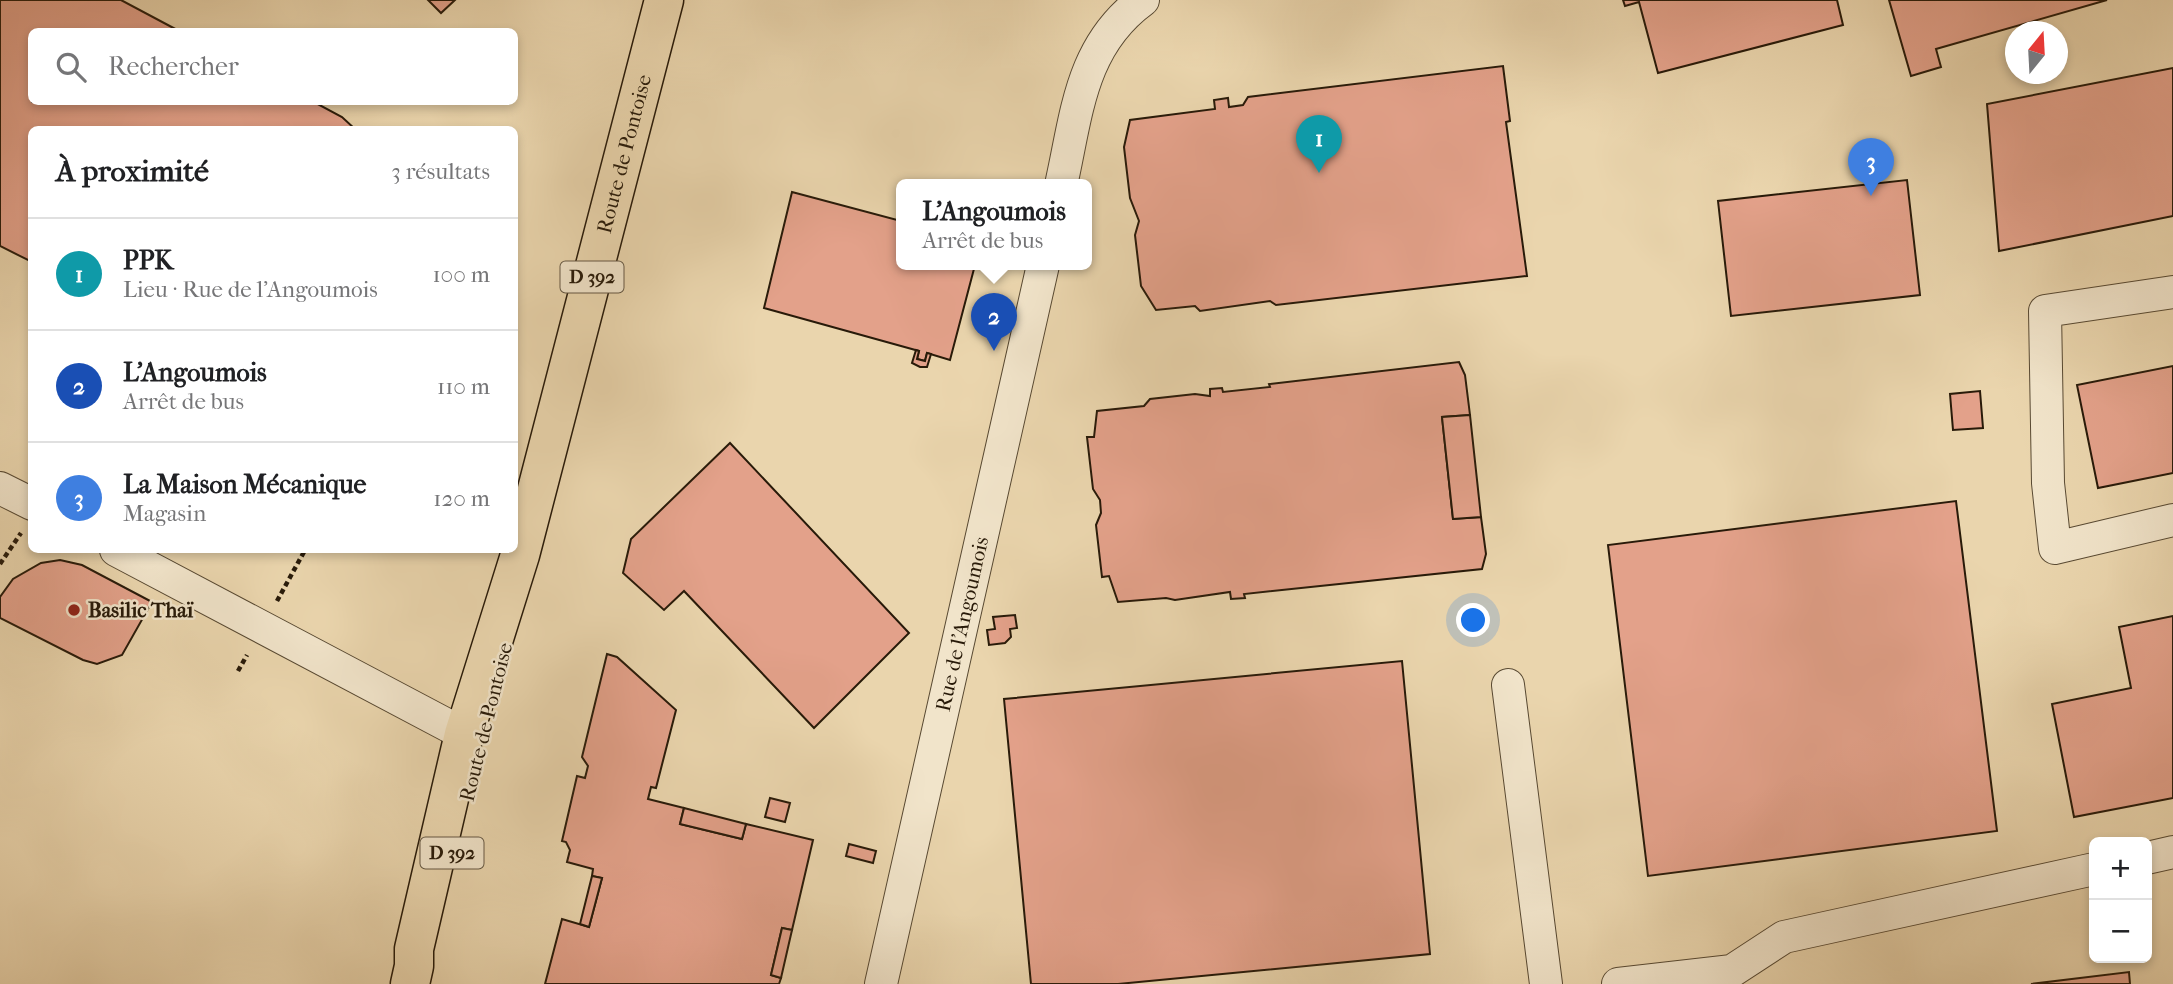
<!DOCTYPE html>
<html lang="fr">
<meta charset="utf-8">
<style>
body{margin:0;font-family:"IM FELL French Canon",serif;background:#f6f6f6;color:#202124}
.controls{position:absolute;right:21px;bottom:21px;display:grid;overflow:hidden;border-radius:10px;box-shadow:0 4px 10px #0003}
.controls button{width:63px;height:63px;display:grid;place-items:center;padding:0;border:0;border-bottom:2px solid #e0e0e0;background:#fff;color:#202124;font:35px sans-serif}
.compass{position:absolute;left:2005px;top:21px;width:63px;height:63px;border-radius:50%;background:#fff;box-shadow:0 4px 10px #0003;rotate:18deg}
.you{position:absolute;left:1474px;top:621px;width:24px;height:24px;margin:-18px;border:5px solid #fff;border-radius:50%;background:#1a73e8;box-shadow:0 0 0 10px #1a73e833}
.badge{display:grid;place-items:center;width:46px;height:46px;border-radius:50%;background:#1a73e8;color:#fff;font-size:23px;font-weight:700}
.pin{position:absolute;translate:-50% -58px;filter:drop-shadow(0 2px 4px #0008)}
.pin::after{content:'';position:absolute;top:37px;width:24px;height:21px;background:inherit;clip-path:polygon(0 0,100% 0,50% 100%)}
.popup{position:absolute;left:896px;top:179px;width:196px;height:91px;box-sizing:border-box;display:grid;place-content:center;border-radius:10px;background:#fff;filter:drop-shadow(0 2px 5px #0005);font-size:23px;white-space:nowrap;color:#757577}
.popup b{font-size:26px;color:#202124}
.popup::after{content:'';position:absolute;left:50%;top:100%;margin-left:-14px;border:14px solid transparent;border-top-color:#fff}
.list{margin:0;padding:0;list-style:none}
h2{display:flex;justify-content:space-between;align-items:center;height:91px;margin:0;padding:0 28px;font-size:30px}
h2 small{font-size:23px;font-weight:400;color:#757577}
.list li{display:grid;grid-template-columns:46px 1fr auto;gap:21px;align-items:center;box-sizing:border-box;height:112px;padding:0 28px;border-top:2px solid #e0e0e0}
.list b{display:block;font-size:26px;white-space:nowrap}
.list p{margin:0;font-size:23px;white-space:nowrap;color:#757577}
.list em{font-size:23px;font-style:normal;color:#757577}
.icon{flex:none;width:38px;height:38px;fill:none;stroke:currentColor;stroke-width:2;stroke-linecap:round;stroke-linejoin:round}
.map{position:relative;flex:none;width:2173px;height:984px;overflow:hidden}
.search{position:absolute;background:#fff;box-shadow:0 4px 10px #0003;left:28px;top:28px;width:490px;height:77px;display:flex;align-items:center;gap:18px;box-sizing:border-box;padding:0 24px;border-radius:10px;color:#757577;font-size:26px}
.panel{position:absolute;background:#fff;box-shadow:0 4px 10px #0003;left:28px;top:126px;width:490px;height:427px;border-radius:10px}
.map>svg:first-child{display:block}
.building{fill:#e3a18a;stroke:#281a09;stroke-width:2}
.lines{fill:none;stroke-linecap:round;stroke-linejoin:round}
.minor-casing{stroke:#584932;stroke-width:34}
.major-casing{stroke:#281a09;stroke-width:41}
.path{stroke:#281a09;stroke-width:4.5;stroke-dasharray:5 3.5;stroke-linecap:butt}
.minor{stroke:#f1e4ca;stroke-width:32}
.major{stroke:#ead5ad;stroke-width:38}
.poi-dot{fill:#8f2418;stroke:#f1e4ca;stroke-width:2.5}
.labels{text-anchor:middle;dominant-baseline:central;stroke-width:5;stroke-linejoin:round;paint-order:stroke}
.shield{fill:#f1e4ca;stroke:#645743;stroke-width:2}
.shield-label{font-size:19px;font-weight:bold;fill:#281a09}
.street-label{font-size:21px;fill:#281a09;stroke:#f1e4ca}
.poi-label{font-size:21px;font-weight:bold;fill:#281a09;stroke:#f1e4ca;text-anchor:start}
</style>
<div class="map">
<svg width="2173" height="984" viewBox="0 0 2173 984">
<rect width="100%" height="100%" fill="#ead5ad"/>
<filter id="stains"><feTurbulence type="fractalNoise" baseFrequency=".00286" numOctaves="4"/><feColorMatrix values="0 0 0 0 .2 0 0 0 0 .09 0 0 0 0 .02 0 0 0 .5 -.17"/></filter>
<radialGradient id="worn" r=".72"><stop offset=".6" stop-color="#630" stop-opacity="0"/><stop offset="1" stop-color="#630" stop-opacity=".3"/></radialGradient>
<g class="building">
<path d="M0,0h121l60,32h-149v70h282l28,15 14,13h-324v132l-32,-16z"/>
<path d="M428,0h27l-14,13z"/>
<path d="M1623,0h214l6,25 -185,48 -19,-71 -14,4z"/>
<path d="M1889,0h218l-171,49 5,18 -30,9z"/>
<path d="M1503,66l7,55 -4,1 21,154 -251,29 -6,-4 -70,10 -5,-5 -39,4 -15,-24 -6,-51 4,-14 -9,-23 -6,-51 6,-27 85,-11 -1,-9 14,-2 1,9 14,-2 5,-8z"/>
<path d="M2173,68v148l-174,35 -12,-147z"/>
<path d="M1907,180l13,115 -189,21 -13,-115z"/>
<path d="M792,192l109,29v44h74l-25,95 -23,-7 -2,8 -8,-2 2,-8 -155,-43z"/>
<path d="M916,350l3,1 -2,8 8,2 2,-8 4,1 -4,13h-7l-8,-4z"/>
<path d="M1459,362l6,13 5,40 -28,2 11,102 28,-2 5,37 -4,15 -238,25 1,4 -14,1 -1,-7 -55,8 -9,-2 -48,4 -9,-26 -7,1 -6,-52 5,-12 -1,-13 -7,-11 -6,-52h7l3,-26 47,-5 6,-7 45,-5 15,2v-7l12,-1 1,4 47,-5 -1,-3z"/>
<path d="M2173,366v107l-75,15 -21,-103z"/>
<path d="M1980,391l3,37 -30,2 -3,-36z"/>
<path d="M1470,415l11,102 -28,2 -11,-102z"/>
<path d="M730,443l179,190 -95,95 -130,-137 -20,19 -41,-37 8,-34z"/>
<path d="M1956,501l41,330 -349,45 -40,-331z"/>
<path d="M60,560l22,5 70,37 -30,53 -25,9 -14,-4 -83,-42v-21l13,-18 28,-16z"/>
<path d="M1015,615l2,13 -7,1 1,8 -6,6 -16,2 -2,-15 8,-1 -2,-12z"/>
<path d="M2173,616v182l-99,19 -22,-113 79,-16 -12,-61z"/>
<path d="M607,654l10,3 59,53 -20,78 -5,-1 -3,12 36,9 -4,16 62,15 4,-15 67,16 -21,90 -10,-2 -11,47 10,3 -2,6h-234l17,-65 27,8 13,-49 -10,-2 1,-7 -26,-7 3,-12 -4,-8 -4,-1 15,-65 8,2 3,-12 -6,-9z"/>
<path d="M1402,661l28,293 -312,30h-87l-27,-285z"/>
<path d="M770,798l20,5 -5,19 -20,-5z"/>
<path d="M684,808l62,16 -4,15 -62,-15z"/>
<path d="M849,844l27,7 -3,12 -27,-7z"/>
<path d="M592,876l10,2 -13,49 -9,-3z"/>
<path d="M782,928l10,2 -11,48 -10,-3z"/>
<path d="M2129,972l1,12h-99z"/>
</g>
<g class="lines">
<g class="minor-casing">
<g id="minor">
<path d="M1061,185c16,-71 19,-139 82,-185"/>
<path d="M2173,292l-128,19 3,172 7,65 118,-28"/>
<path d="M0,488l32,16"/>
<path d="M116,550l348,184"/>
<path d="M1508,685l38,299"/>
<path d="M2147,858l26,-6"/>
<path id="s1" d="M881,984l162,-719"/>
<path d="M1618,984l114,-13 52,-34 310,-68"/>
</g>
</g>
<g class="major-casing">
<g id="major">
<path id="s2" d="M410,984l4,-18v-17l50,-215 56,-179 144,-555"/>
</g>
</g>
<g class="path">
<path d="M0,564l21,-31"/>
<path d="M277,601l28,-51"/>
<path d="M238,671l9,-16"/>
</g>
<use href="#minor" class="minor"/>
<use href="#major" class="major"/>
</g>
<circle class="poi-dot" cx="74" cy="610" r="7"/>
<g class="labels">
<g class="shield">
<rect x="560.5" y="261.5" width="63" height="31" rx="5"/>
<rect x="420.5" y="837.5" width="63" height="31" rx="5"/>
</g>
<g class="shield-label">
<text x="592" y="277">D 392</text>
<text x="452" y="853">D 392</text>
</g>
<g class="street-label">
<text stroke="none"><textPath href="#s2" startOffset="858">Route de Pontoise</textPath></text>
<text stroke="none"><textPath href="#s1" startOffset="369">Rue de l'Angoumois</textPath></text>
<text transform="translate(486 722) rotate(-76)">Route de Pontoise</text>
</g>
<g class="poi-label">
<text x="88" y="610">Basilic Thaï</text>
</g>
</g>
<rect width="100%" height="100%" filter="url(#stains)"/>
<rect width="100%" height="100%" fill="url(#worn)"/>
</svg>
<div class="controls">
<button>+</button>
<button>−</button>
</div>
<svg class="compass" viewBox="-18 -18 36 36"><path d="M0-13l5 13h-10z" fill="#e53935"/><path d="M0 13l5-13h-10z" fill="#757577"/></svg>
<div class="you"></div>
<div class="pin badge" style="left:1319px;top:173px;background:#0f9aa8">1</div>
<div class="pin badge" style="left:994px;top:351px;background:#1a4fb4">2</div>
<div class="popup"><b>L'Angoumois</b>Arrêt de bus</div>
<div class="pin badge" style="left:1871px;top:196px;background:#3f7fe0">3</div>
<div class="search"><svg class="icon" aria-label="search" viewBox="0 0 24 24"><circle cx="10" cy="10" r="6"/><path d="M15 15l6 6"/></svg>Rechercher</div>
<section class="panel">
<h2>À proximité<small>3 résultats</small></h2>
<ul class="list">
<li><span class="badge" style="background:#0f9aa8">1</span><div><b>PPK</b><p>Lieu · Rue de l'Angoumois</p></div><em>100 m</em></li>
<li><span class="badge" style="background:#1a4fb4">2</span><div><b>L'Angoumois</b><p>Arrêt de bus</p></div><em>110 m</em></li>
<li><span class="badge" style="background:#3f7fe0">3</span><div><b>La Maison Mécanique</b><p>Magasin</p></div><em>120 m</em></li>
</ul>
</section>
</div>
